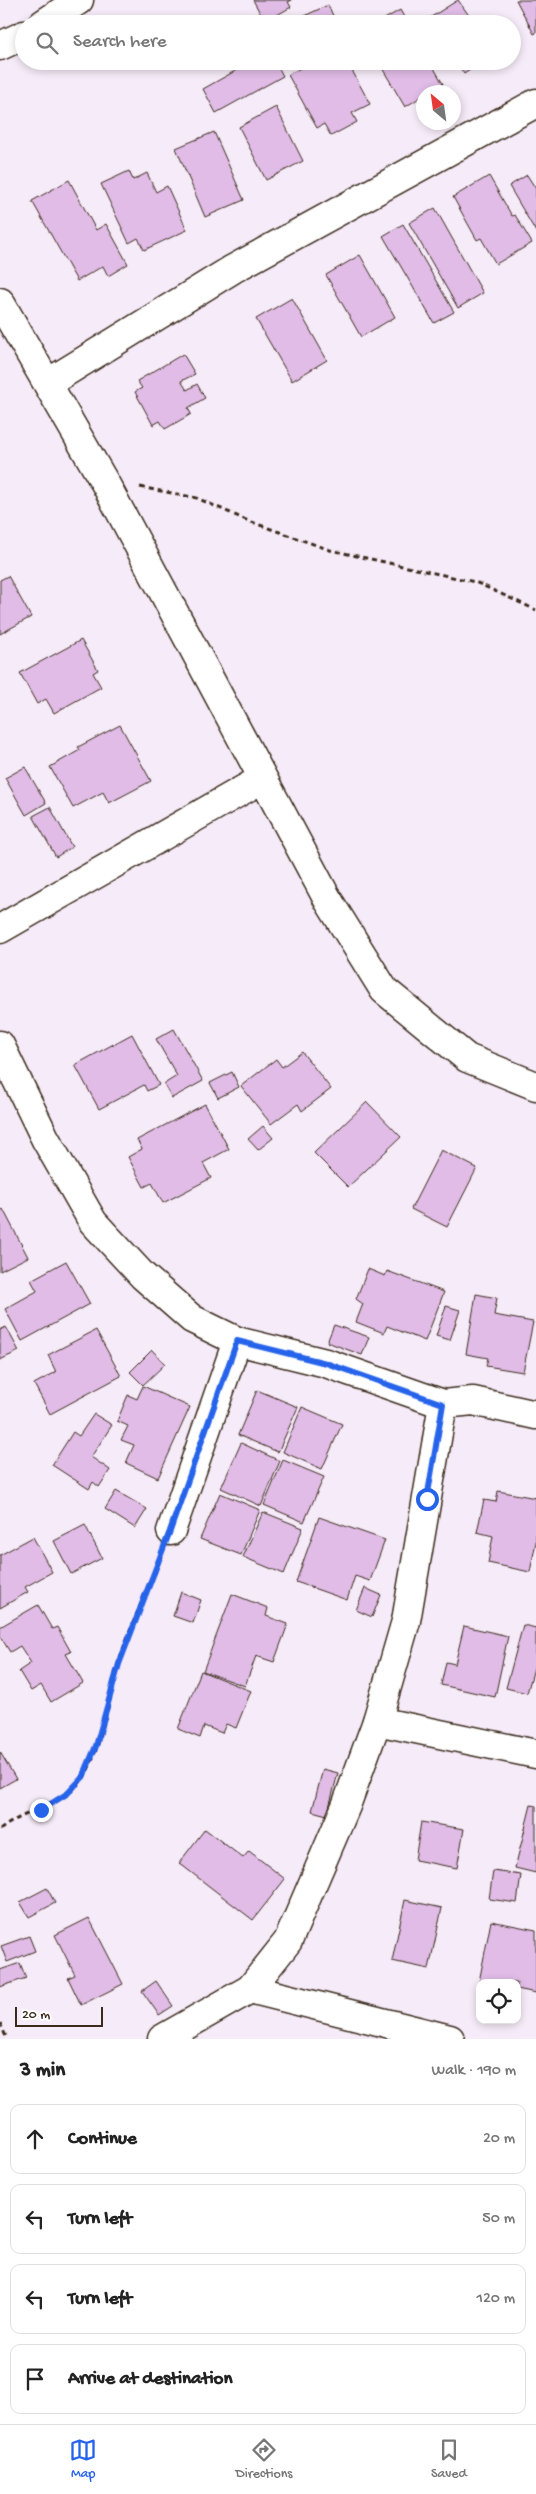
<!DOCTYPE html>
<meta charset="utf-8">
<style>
body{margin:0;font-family:"Gochi Hand",sans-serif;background:#f6f6f6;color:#222}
.controls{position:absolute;right:15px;bottom:15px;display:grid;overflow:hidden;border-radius:10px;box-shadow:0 2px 8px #0003}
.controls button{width:45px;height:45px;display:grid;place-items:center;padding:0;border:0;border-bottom:1px solid #e0e0e0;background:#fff;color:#222;font:25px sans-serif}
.compass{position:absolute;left:416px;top:85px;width:45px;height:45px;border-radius:50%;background:#fff;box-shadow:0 2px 8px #0003;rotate:331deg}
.scale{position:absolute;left:15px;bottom:12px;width:88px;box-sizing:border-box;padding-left:5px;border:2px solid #3b2a1e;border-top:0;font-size:14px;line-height:18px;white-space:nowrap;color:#3b2a1e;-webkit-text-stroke:4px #fff;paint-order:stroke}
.stop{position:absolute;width:15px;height:15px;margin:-11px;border:4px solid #2563eb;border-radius:50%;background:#fff}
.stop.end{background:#2563eb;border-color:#fff;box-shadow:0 1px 5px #0008}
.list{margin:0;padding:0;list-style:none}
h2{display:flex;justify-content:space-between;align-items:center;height:65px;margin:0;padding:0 20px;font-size:21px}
h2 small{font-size:16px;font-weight:400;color:#767676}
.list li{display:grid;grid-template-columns:32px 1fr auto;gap:15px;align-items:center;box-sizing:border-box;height:70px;margin:0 10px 10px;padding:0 10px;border:1px solid #e0e0e0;border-radius:10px}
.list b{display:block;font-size:19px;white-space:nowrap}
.list em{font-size:16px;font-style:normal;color:#767676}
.icon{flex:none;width:28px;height:28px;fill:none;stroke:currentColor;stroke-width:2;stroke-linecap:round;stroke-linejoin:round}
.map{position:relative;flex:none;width:536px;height:2039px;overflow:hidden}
.search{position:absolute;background:#fff;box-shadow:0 2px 8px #0003;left:15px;right:15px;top:15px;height:55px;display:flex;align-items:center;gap:12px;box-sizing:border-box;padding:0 18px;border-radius:28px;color:#767676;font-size:19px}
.sheet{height:385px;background:#fff}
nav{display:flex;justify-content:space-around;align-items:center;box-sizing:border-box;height:70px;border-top:1px solid #e0e0e0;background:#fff;font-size:14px;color:#767676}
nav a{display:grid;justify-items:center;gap:2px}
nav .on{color:#2563eb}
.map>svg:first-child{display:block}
.building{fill:#e0bce6;stroke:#3b2a1e}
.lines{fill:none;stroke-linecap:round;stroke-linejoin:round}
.street-casing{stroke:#3b2a1e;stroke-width:31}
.path{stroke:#3b2a1e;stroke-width:3;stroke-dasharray:5 4;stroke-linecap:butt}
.street{stroke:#fff;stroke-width:28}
.route{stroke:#2563eb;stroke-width:6}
</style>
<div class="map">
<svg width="536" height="2039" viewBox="0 0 536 2039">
<rect width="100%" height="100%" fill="#f6ebf8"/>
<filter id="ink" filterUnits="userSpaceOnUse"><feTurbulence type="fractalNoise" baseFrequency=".02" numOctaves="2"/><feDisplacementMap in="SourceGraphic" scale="10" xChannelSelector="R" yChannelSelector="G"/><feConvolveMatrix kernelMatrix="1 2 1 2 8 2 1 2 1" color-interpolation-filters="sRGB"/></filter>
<g filter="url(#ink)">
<g class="building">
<path d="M253,0h39l-4,2 3,5 -26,15z"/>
<path d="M458,0l17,24h-44l-3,-5z"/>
<path d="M516,0h20v33l-2,1z"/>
<path d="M328,5l9,19h-50z"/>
<path d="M400,10l8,14h-32z"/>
<path d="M253,61h22l8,15 -67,37 -13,-24z"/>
<path d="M313,61h34l23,43 -18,9 5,9 -26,14 -7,-12 -7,4 -29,-53z"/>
<path d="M378,61h52l13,23 -15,8h-4v3l-19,12z"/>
<path d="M456,61h27l-19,13z"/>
<path d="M276,107l27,54 -37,19 -27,-53z"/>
<path d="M214,132l30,68 -39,17 -29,-69z"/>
<path d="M129,171l4,9 14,-7 9,19 11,-6 20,44 -43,20 -6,-12 -9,5 -28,-59z"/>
<path d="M527,175l9,14v43l-27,-46z"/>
<path d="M489,176l23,40 3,-1 17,28 -36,21 -15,-26 -4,2 -24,-43z"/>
<path d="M69,180l27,50 10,-6 22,40 -20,12 -5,-10 -26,15 -45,-80z"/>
<path d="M435,208l48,85 -25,15 -49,-85z"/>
<path d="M403,224l51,88 -20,11 -51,-87z"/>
<path d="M360,255l35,62 -34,20 -35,-62z"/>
<path d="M292,298l35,62 -35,21 -36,-62z"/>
<path d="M183,354l12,20 -14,7 6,9 10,-6 8,14 -17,10 3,6 -26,15 -5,-8 -7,4 -18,-33 7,-4 -5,-7z"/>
<path d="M8,576l23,41 -31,17v-54z"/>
<path d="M81,640l17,30 -5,3 8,14 -47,26 -8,-14 -9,5 -17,-31z"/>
<path d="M120,725l31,56 -42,22 -6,-11 -30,16 -23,-41 30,-17 -2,-3z"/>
<path d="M25,767l21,36 -20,12 -21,-37z"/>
<path d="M50,807l22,40 -16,10 -23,-41z"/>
<path d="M174,1029l29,52 -31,17 -8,-14 13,-8 -21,-37z"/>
<path d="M132,1034l27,51 -12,6 -3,-6 -45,24 -24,-44z"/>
<path d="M302,1052l29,37 -29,22 -4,-7 -27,20 -30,-38 35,-27 6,8z"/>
<path d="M232,1072l7,15 -21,11 -8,-15z"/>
<path d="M367,1102l34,35 -53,50 -34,-34z"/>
<path d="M205,1104l24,45 -26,14 8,15 -48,25 -11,-20 -8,4 -16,-30 14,-8 -5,-9z"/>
<path d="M263,1126l10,12 -15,12 -10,-11z"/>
<path d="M441,1150l36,18 -30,59 -36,-18z"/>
<path d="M3,1209l25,48 -28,14v-60z"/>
<path d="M66,1261l24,43 -68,37 -17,-32 32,-18 -6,-11z"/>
<path d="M368,1269l17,7 2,-5 57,21 -19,49 -38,-15 -3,7 -28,-11 7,-18 -7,-5z"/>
<path d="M476,1294l21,4 -3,17 39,7 -10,50 -37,-6 2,-8 -22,-4z"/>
<path d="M446,1306l14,4 -10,30 -14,-4z"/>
<path d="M334,1325l35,12 -7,18 -35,-13z"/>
<path d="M6,1327l13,24 -19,9v-30z"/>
<path d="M96,1330l25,46 -71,38 -16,-30 22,-12 -8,-17z"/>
<path d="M152,1350l13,14 -22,21 -13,-13z"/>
<path d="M143,1386l47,21 -32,71 -32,-15 8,-18 -13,-5 7,-14 -11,-5 11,-26 9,4z"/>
<path d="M257,1390l41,17 -20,45 -40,-17z"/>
<path d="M302,1407l40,17 -20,45 -39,-17z"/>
<path d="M94,1414l18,11 -21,32 19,13 -11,17 -6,-5 -4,7 -37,-24 21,-33 6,4z"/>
<path d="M241,1443l39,18 -19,45 -40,-18z"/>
<path d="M283,1460l41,17 -20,45 -40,-17z"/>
<path d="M116,1491l31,18 -12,19 -30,-19z"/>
<path d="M498,1491l38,7v44l-6,30 -42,-9 5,-27 -16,-4 7,-32 12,2z"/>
<path d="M220,1493l40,17 -19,45 -41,-16z"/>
<path d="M263,1512l40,16 -19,46 -41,-17z"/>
<path d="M319,1517l66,23 -15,41 -15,-5 -8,24 -51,-18z"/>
<path d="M85,1525l17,33 -31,16 -17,-33z"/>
<path d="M33,1537l19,35 -27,15 3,5 -28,16v-53z"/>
<path d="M365,1588l16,7 -9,22 -16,-7z"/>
<path d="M181,1592l20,8 -8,23 -20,-7z"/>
<path d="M232,1594l36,14 -2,8 22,8 -14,38 -18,-6 -11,30 -42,-15z"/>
<path d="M38,1605l14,24 5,-2 14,25 -5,2 17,29 -32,19 -10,-17 -10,6 -12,-20 12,-8 -11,-17 -10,6 -10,-16v-9z"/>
<path d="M523,1625l13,3v33l-9,32 -21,-5z"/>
<path d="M464,1626l44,10 -13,61 -54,-12 5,-23 9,2z"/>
<path d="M201,1671l50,20 -15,37 -10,-4 -4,9 -18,-7 -4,12 -22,-9z"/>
<path d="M0,1752l16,27 -16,9z"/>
<path d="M323,1769l15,4 -11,42 -15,-4z"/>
<path d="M531,1805l5,1v67l-21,-5z"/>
<path d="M421,1822l43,7 -7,39 -42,-8z"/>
<path d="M205,1829l38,29 6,-7 36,28 -32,41 -74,-57z"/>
<path d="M493,1871l28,4 -4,28 -28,-4z"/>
<path d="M47,1888l8,15 -26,14 -9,-15z"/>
<path d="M405,1900l37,8 -13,61 -37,-8z"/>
<path d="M89,1918l34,66 -42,21 -13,-27 7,-3 -20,-40z"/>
<path d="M491,1921l45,9v63l-19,-4v-6l-38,-1z"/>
<path d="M29,1936l6,15 -28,11 -6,-16z"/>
<path d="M20,1963l6,15 -26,9v-17z"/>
<path d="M156,1981l17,25 -14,9 -17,-24z"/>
</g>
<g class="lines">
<g class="street-casing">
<g id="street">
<path d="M43,24l36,-24"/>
<path d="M0,46l24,-11"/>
<path d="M0,302l105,181 223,417 56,90 83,68 69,28"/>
<path d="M48,383l185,-114 303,-166"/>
<path d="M0,929l262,-150"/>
<path d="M0,1045l45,93 48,84 50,54 49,43 45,22 89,22 117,41 30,-3 63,14"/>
<path d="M171,1531l66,-190"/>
<path d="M377,1721l159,33"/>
<path d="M250,1989l200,50"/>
<path d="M162,2039l88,-50 38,-48 58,-135 31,-85 29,-100 37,-217"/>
</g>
</g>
<g class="path">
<path d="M140,487l57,11 49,22 84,30 145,32 61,28"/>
<path d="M0,1830c25,-21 62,-23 83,-52 16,-23 26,-83 35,-112 11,-37 29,-73 43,-110"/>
<path d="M0,2023l7,16"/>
</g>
<use href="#street" class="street"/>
</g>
</g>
<g class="lines" filter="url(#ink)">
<path class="route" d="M41,1810l27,-17 15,-16 13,-31 23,-82 51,-133 67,-190 89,22 117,41 -16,95"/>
</g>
</svg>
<div class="controls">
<button><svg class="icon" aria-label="locate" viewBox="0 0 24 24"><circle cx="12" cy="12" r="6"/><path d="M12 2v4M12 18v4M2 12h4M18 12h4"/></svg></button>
</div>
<svg class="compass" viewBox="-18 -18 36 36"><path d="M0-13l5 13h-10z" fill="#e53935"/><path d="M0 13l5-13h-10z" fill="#767676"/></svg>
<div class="scale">20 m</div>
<div class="stop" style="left:427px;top:1499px"></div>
<div class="stop end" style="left:41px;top:1810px"></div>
<div class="search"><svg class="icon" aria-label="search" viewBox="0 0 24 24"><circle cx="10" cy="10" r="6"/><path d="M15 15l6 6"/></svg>Search here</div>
</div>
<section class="sheet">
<h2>3 min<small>Walk · 190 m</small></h2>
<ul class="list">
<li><svg class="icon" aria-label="ahead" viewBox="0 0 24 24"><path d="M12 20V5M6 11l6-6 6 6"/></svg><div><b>Continue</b></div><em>20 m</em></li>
<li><svg class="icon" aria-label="left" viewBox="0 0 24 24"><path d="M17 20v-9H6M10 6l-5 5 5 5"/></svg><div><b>Turn left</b></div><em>50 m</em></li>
<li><svg class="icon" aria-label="left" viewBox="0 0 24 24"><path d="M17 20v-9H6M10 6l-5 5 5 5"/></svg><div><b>Turn left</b></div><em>120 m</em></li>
<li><svg class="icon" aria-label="arrive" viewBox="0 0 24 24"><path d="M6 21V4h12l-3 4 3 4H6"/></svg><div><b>Arrive at destination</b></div></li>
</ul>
</section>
<nav>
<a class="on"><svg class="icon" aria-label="map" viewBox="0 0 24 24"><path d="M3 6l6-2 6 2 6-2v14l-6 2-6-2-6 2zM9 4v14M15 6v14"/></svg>Map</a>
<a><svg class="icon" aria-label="directions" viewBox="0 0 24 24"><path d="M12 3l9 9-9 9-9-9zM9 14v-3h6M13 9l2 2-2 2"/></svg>Directions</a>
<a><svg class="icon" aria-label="saved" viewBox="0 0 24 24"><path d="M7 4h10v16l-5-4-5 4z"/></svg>Saved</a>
</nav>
